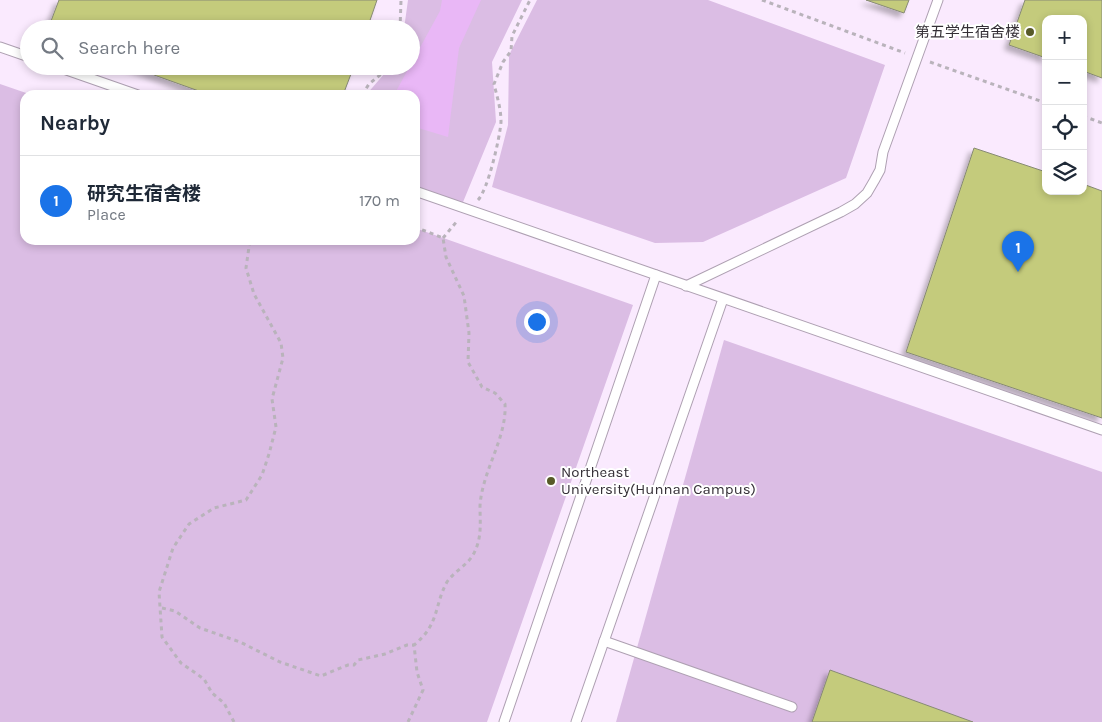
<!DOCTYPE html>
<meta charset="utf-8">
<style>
body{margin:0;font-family:Karla,"Noto Sans SC",sans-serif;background:#f2f2f3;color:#1f2937}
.controls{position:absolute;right:15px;top:15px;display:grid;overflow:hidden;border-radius:10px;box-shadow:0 2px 8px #0003}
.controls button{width:45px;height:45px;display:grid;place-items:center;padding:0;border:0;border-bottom:1px solid #e0e1e3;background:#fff;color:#1f2937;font:25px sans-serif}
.you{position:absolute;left:536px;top:321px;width:18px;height:18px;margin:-12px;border:4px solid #fff;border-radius:50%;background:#1a73e8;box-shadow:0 0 0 8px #1a73e833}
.badge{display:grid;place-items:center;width:32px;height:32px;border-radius:50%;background:#1a73e8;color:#fff;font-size:16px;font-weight:700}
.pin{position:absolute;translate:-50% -41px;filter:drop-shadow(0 1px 2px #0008)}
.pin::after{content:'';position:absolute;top:26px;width:18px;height:15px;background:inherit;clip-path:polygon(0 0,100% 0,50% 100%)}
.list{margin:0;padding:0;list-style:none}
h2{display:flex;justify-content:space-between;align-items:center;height:65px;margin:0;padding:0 20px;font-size:21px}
h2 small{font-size:16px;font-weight:400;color:#747a83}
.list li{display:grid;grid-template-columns:32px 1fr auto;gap:15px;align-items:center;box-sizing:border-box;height:90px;padding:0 20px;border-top:1px solid #e0e1e3}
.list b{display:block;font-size:19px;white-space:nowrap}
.list p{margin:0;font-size:16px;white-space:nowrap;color:#747a83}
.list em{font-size:16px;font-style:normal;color:#747a83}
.icon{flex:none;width:28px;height:28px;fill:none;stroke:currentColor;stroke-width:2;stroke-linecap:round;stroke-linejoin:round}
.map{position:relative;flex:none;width:1102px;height:722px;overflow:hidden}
.search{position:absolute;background:#fff;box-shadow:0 2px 8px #0003;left:20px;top:20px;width:400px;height:55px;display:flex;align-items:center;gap:12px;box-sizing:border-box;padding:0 18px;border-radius:28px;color:#747a83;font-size:19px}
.panel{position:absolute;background:#fff;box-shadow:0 2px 8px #0003;left:20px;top:90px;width:400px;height:155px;border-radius:15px}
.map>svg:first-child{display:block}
.built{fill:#faeafe;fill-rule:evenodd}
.green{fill:#dbbde4}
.water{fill:#e9b7f6}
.building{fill:#c4cb7c;stroke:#878a75;filter:url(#shadow)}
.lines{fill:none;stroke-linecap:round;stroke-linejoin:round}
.service-casing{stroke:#aea0b2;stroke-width:11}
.path{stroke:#b9b3bb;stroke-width:3;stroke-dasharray:4 4;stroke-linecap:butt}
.service{stroke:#fff;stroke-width:9}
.poi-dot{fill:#575a28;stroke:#fff;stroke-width:2}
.labels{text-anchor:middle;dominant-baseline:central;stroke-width:4;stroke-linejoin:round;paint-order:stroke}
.poi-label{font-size:15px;fill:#342f36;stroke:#fff;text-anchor:end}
</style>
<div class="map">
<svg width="1102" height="722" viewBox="0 0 1102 722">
<defs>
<filter id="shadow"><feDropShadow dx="-4.5" dy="4.5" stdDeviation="2.5" flood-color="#0004"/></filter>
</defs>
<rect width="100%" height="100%" fill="#fbf5fd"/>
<path class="built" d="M0,0h1102v722h-1102zM1046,19h37v172h-37zM29,29h382v37h-382zM25,95h390v145h-390z"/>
<g class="green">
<path d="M408,0h114l-30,62 4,60 -35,85 -46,-16v-96h-49l25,-29h20v-37h-7z"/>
<path d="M537,0h171l177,65 -39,113 -143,64 -48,1 -163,-56 16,-62 1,-70z"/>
<path d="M0,84l32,11h-7v145h390v-12l218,77 -146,417h-487z"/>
<path d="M724,340l378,132v250h-486z"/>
</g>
<path class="water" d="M442,0h39l-22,48 -11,89 -33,-10v-32h-21l46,-84z"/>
<g class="building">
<path d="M59,0h318l-10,29h-319z"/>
<path d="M866,0h43l-5,13z"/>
<path d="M1025,0h77v78l-19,-7v-52h-37v39l-37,-13z"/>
<path d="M129,66h225l-11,29h-133z"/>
<path d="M974,148l72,24v19h37v-7l19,7v227l-196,-66z"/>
<path d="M830,670l143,52h-161z"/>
</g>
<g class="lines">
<g class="service-casing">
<g id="service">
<path d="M0,47l29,10"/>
<path d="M55,66l83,29"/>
<path d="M415,191l687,239"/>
<path d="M686,286l155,-74 14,-8 12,-11 7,-12 6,-11 3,-18 55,-152"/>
<path d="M604,641l188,66"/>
<path d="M504,722l152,-447"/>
<path d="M576,722l147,-423"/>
</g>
</g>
<g class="path">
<path d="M762,0l143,53"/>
<path d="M400,29l1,-29"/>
<path d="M930,62l116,41"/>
<path d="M362,95l7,-11 22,-18"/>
<path d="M1083,116l19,7"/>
<path d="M478,200c10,-10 22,-63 23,-78 0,-14 -4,-25 -7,-38l9,-22 8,-11 1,-15 18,-36"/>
<path d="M443,238l15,-18"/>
<path d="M162,608l13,3 25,17 40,14 40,20 41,14 27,-11h6l4,-5 27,-6 22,-9h7"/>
<path d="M234,722l-10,-19 -12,-10 -8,-14 -23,-16 -19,-26 -3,-45 14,-44 16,-24 25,-16 32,-8 16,-25 7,-21 7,-27 -4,-28 11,-41 -2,-15 -27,-49 -8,-26 4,-28"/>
<path d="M408,722l15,-32 -6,-18 -3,-27c26,-21 20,-40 33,-63 8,-12 22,-17 28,-31 7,-15 5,-29 5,-45 2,-35 27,-68 25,-102l-10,-11 -13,-6 -14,-25 1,-29 -5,-37 -18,-39 -3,-19 -28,-11"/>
</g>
<use href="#service" class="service"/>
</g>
<g class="poi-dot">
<circle cx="1030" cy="32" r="5"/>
<circle cx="551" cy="481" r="5"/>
</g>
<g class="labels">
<g class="poi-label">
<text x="1020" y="32">第五学生宿舍楼</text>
<text x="561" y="472" text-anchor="start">Northeast<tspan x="561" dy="17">University(Hunnan Campus)</tspan></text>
</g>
</g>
</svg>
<div class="controls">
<button>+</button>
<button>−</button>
<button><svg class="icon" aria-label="locate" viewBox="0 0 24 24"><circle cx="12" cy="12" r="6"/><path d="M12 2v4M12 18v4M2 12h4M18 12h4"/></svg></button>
<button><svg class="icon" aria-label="layers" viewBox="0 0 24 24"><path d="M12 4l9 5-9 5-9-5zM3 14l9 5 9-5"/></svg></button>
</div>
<div class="you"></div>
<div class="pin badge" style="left:1018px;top:272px">1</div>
<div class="search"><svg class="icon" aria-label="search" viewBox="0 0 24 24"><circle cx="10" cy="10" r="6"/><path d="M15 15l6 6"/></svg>Search here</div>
<section class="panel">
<h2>Nearby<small></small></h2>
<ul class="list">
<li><span class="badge">1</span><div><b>研究生宿舍楼</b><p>Place</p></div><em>170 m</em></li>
</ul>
</section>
</div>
